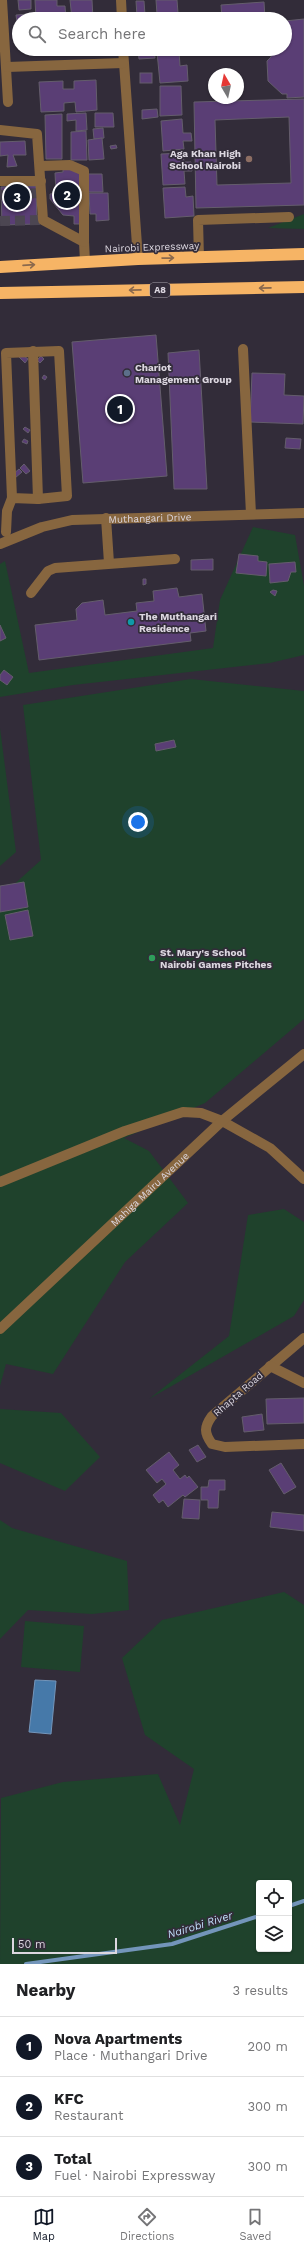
<!DOCTYPE html>
<meta charset="utf-8">
<style>
body{margin:0;font-family:"Work Sans",sans-serif;background:#f6f6f6;color:#202124}
.controls{position:absolute;right:12px;bottom:12px;display:grid;overflow:hidden;border-radius:4px;box-shadow:0 1px 3px #0004}
.controls button{width:36px;height:36px;display:grid;place-items:center;padding:0;border:0;border-bottom:1px solid #e0e0e0;background:#fff;color:#202124;font:20px sans-serif}
.compass{position:absolute;left:208px;top:68px;width:36px;height:36px;border-radius:50%;background:#fff;box-shadow:0 1px 3px #0004;rotate:351deg}
.scale{position:absolute;left:12px;bottom:10px;width:105px;box-sizing:border-box;padding-left:4px;border:2px solid #dcd7e0;border-top:0;font-size:11px;line-height:14px;white-space:nowrap;color:#dcd7e0;-webkit-text-stroke:3px #322c39;paint-order:stroke}
.you{position:absolute;left:138px;top:822px;width:14px;height:14px;margin:-10px;border:3px solid #fff;border-radius:50%;background:#1a73e8;box-shadow:0 0 0 6px #1a73e833}
.badge{display:grid;place-items:center;width:26px;height:26px;border-radius:50%;background:#111827;color:#fff;font-size:13px;font-weight:700}
.pin{position:absolute;translate:-50% -50%;border:2px solid #fff;box-shadow:0 1px 4px #0006}
.list{margin:0;padding:0;list-style:none}
h2{display:flex;justify-content:space-between;align-items:center;height:52px;margin:0;padding:0 16px;font-size:17px}
h2 small{font-size:13px;font-weight:400;color:#757577}
.list li{display:grid;grid-template-columns:26px 1fr auto;gap:12px;align-items:center;box-sizing:border-box;height:60px;padding:0 16px;border-top:1px solid #e0e0e0}
.list b{display:block;font-size:15px;white-space:nowrap}
.list p{margin:0;font-size:13px;white-space:nowrap;color:#757577}
.list em{font-size:13px;font-style:normal;color:#757577}
.icon{flex:none;width:22px;height:22px;fill:none;stroke:currentColor;stroke-width:2;stroke-linecap:round;stroke-linejoin:round}
.map{position:relative;flex:none;width:304px;height:1964px;overflow:hidden}
.search{position:absolute;background:#fff;box-shadow:0 1px 3px #0004;left:12px;right:12px;top:12px;height:44px;display:flex;align-items:center;gap:10px;box-sizing:border-box;padding:0 14px;border-radius:22px;color:#757577;font-size:15px}
.sheet{height:232px;background:#fff}
nav{display:flex;justify-content:space-around;align-items:center;box-sizing:border-box;height:56px;border-top:1px solid #e0e0e0;background:#fff;font-size:11px;color:#757577}
nav a{display:grid;justify-items:center;gap:2px}
nav .on{color:#111827}
.map>svg:first-child{display:block}
.green{fill:#1f422c;fill-rule:evenodd}
.water{fill:#4679a9;stroke:#7395ba}
.lines{fill:none;stroke-linecap:round;stroke-linejoin:round}
.stream{stroke:#7395ba;stroke-width:4}
.building{fill:#5a3e75;stroke:#645d6c;fill-rule:evenodd}
.minor-tunnel{stroke:#4c4652;stroke-width:10;stroke-dasharray:10 5;stroke-linecap:butt}
.minor{stroke:#87663f;stroke-width:10}
.highway{stroke:#f6b465;stroke-width:12}
.oneway{stroke:#8a694d}
.education-dot{fill:#8d6e63;stroke:#322c39;stroke-width:1.5}
.service-dot{fill:#5c6f8a;stroke:#322c39;stroke-width:1.5}
.culture-dot{fill:#0f9aa8;stroke:#322c39;stroke-width:1.5}
.leisure-dot{fill:#2e9e5b;stroke:#322c39;stroke-width:1.5}
.labels{text-anchor:middle;dominant-baseline:central;stroke-width:3.5;stroke-linejoin:round;paint-order:stroke}
.shield{fill:#322c39;stroke:#a9a4ae;stroke-width:1}
.shield-label{font-size:9px;font-weight:bold;fill:#dcd7e0}
.poi-label{font-size:10px;font-weight:bold;fill:#dcd7e0;stroke:#322c39;text-anchor:start}
.street-label{font-size:10px;fill:#dcd7e0;stroke:#322c39}
.water-label{font-size:11px;font-style:italic;fill:#c2dffb;stroke:#322c39}
</style>
<div class="map">
<svg width="304" height="1964" viewBox="0 0 304 1964">
<rect width="100%" height="100%" fill="#322c39"/>
<g class="green">
<path d="M304,214v15l-36,-1z"/>
<path d="M253,527l42,8 9,51v69l-34,8 -197,22 -73,12v-133l5,-3 24,112 184,-25 7,-48z"/>
<path d="M191,679l113,12v328l-99,84 -81,35 25,13 39,52 -63,59 -72,112 -47,-10 -6,22v-489l41,-37 -18,-155z"/>
<path d="M0,728l16,124 -16,14z"/>
<path d="M284,1209l20,13v78l-10,16 -145,83 80,-63 19,-121z"/>
<path d="M0,1409l61,4 39,44 -35,34 -65,-28z"/>
<path d="M0,1520l12,8 115,33 2,49 -37,4 -64,-4 -28,29z"/>
<path d="M284,1592l20,13v359h-304l1,-166 62,-16 95,-8 22,51 14,-56 -49,-34 -23,-77 40,-38zM259,1883h30v66h-30z"/>
<path d="M25,1621l59,5 -4,46 -59,-5z"/>
</g>
<path class="water" d="M35,1680l21,1 -5,53 -22,-2z"/>
<g class="lines">
<g class="stream">
<path d="M289,1906l15,-5"/>
<path d="M26,1964l146,-20 87,-28"/>
</g>
</g>
<g class="building">
<path d="M18,0h13v9l-12,1z"/>
<path d="M35,0h22v6h8l1,13h-30z"/>
<path d="M70,0h22l1,19h-21z"/>
<path d="M156,0h21l1,13 -21,1z"/>
<path d="M136,1h8l1,14 -8,1z"/>
<path d="M264,2l1,17h-43l-1,-14z"/>
<path d="M29,14l1,5h-11v3l-2,1 -1,-8z"/>
<path d="M177,17v2h-20v-1z"/>
<path d="M304,19v78l-17,1v-4h-5l-14,-13 -1,-20 4,-4v-8h14v-28z"/>
<path d="M154,49l1,9 -16,1 -1,-9z"/>
<path d="M179,51l1,15 7,-1 1,16 -28,2 -3,-31z"/>
<rect x="140" y="73" width="12" height="10"/>
<path d="M96,80l1,30 -21,2 -1,-10 -11,1v8l-23,1 -2,-30 24,-1v8h11v-8z"/>
<path d="M160,86h21l1,29 -22,1z"/>
<path d="M304,99v106l-108,3 -2,-106zM289,117l2,66 -74,2 -2,-65z"/>
<path d="M157,109l1,8 -16,2v-9z"/>
<path d="M86,113l1,17 -11,1v-11l-9,1v-7z"/>
<path d="M95,113h18l1,14h-19z"/>
<path d="M62,114v45h-16l-1,-44z"/>
<path d="M182,119l1,14h8l1,8h-9l1,8 -21,2 -2,-30z"/>
<path d="M103,128l1,10 -10,1 -1,-10z"/>
<path d="M86,131l1,29h-16v-28z"/>
<path d="M102,138l2,21 -15,1 -1,-20z"/>
<path d="M25,141l1,14h-13l4,11 -10,1 1,-12 -8,1v-14z"/>
<path d="M116,145l1,3 -6,1 -1,-3z"/>
<path d="M183,153l1,9h7l1,9h-8l1,13 -22,1 -2,-31z"/>
<path d="M63,168l16,4 3,10 -1,42h-7v-8l-11,-1 -13,-16v-5l6,-1 -1,-20 8,-1z"/>
<path d="M88,174h14l1,18h-15z"/>
<path d="M36,186l1,38 -35,1 -1,-38z"/>
<path d="M185,187l1,10 7,-1 1,20 -29,2 -2,-30z"/>
<path d="M89,193h19l1,27 -13,1v-7h-6z"/>
<path d="M156,335l11,141 -84,7 -11,-141z"/>
<path d="M199,350l8,139h-33l-6,-136z"/>
<path d="M21,354l7,5 -3,4 -6,-6z"/>
<path d="M41,356l3,3 -4,4 -3,-3z"/>
<path d="M252,373l33,1 -1,21 20,1 -1,28 -53,-2z"/>
<path d="M44,375l3,2 -2,3 -3,-2z"/>
<path d="M25,427l5,3 -2,3 -5,-4z"/>
<path d="M286,438l15,1 -1,10 -15,-1z"/>
<path d="M24,439l4,2 -1,3 -5,-2z"/>
<path d="M24,464l6,7 -4,3 -6,-6z"/>
<path d="M19,469l3,3 -7,6 -3,-3z"/>
<path d="M239,554l19,2v5l9,1 -1,14 -30,-3z"/>
<path d="M213,559v11h-22v-10z"/>
<path d="M295,562l1,10h-5l-3,9 -18,2 -1,-19z"/>
<path d="M143,579h3v5l-3,1z"/>
<path d="M177,588l2,9 23,-3 4,37 -16,2 1,8 -152,19 -4,-35 42,-5 -1,-11 6,-6 21,-3 2,15 32,-4 -1,-8 18,-2 -1,-10z"/>
<path d="M273,590l4,1 -2,5 -5,-4z"/>
<path d="M0,625l6,13 -6,3z"/>
<path d="M4,670l9,7 -6,8 -7,-5v-5z"/>
<path d="M174,740l2,7 -20,4 -1,-7z"/>
<path d="M24,882l4,25 -28,5v-26z"/>
<path d="M28,910l5,26 -23,4 -5,-25z"/>
<path d="M304,1398v25l-37,1 -1,-25z"/>
<path d="M262,1414l2,16 -20,2 -2,-15z"/>
<path d="M198,1445l8,12 -9,5 -8,-12z"/>
<path d="M169,1452l10,13 -6,5 7,9 5,-4 2,3 2,-2 9,11 -13,10 -2,-2 -15,12 -5,-7 -4,3 -6,-8 13,-11 -4,-5 -5,4 -11,-13z"/>
<path d="M281,1463l15,24 -12,7 -15,-24z"/>
<path d="M209,1480h16v10h-6l-1,18h-10v-8h-7v-13h7z"/>
<path d="M184,1499l16,1 -1,19 -17,-1z"/>
<path d="M272,1512l32,3v16l-34,-4z"/>
</g>
<g class="lines">
<g class="minor-tunnel">
<path d="M0,195l40,-2"/>
<path d="M0,221l43,-1"/>
</g>
<g class="minor">
<path d="M2,0l6,102"/>
<path d="M121,0l1,19"/>
<path d="M123,49l15,210"/>
<path d="M7,67l116,-4"/>
<path d="M0,130l37,4 6,86 41,22 1,20"/>
<path d="M40,166l30,-1 14,6v71"/>
<path d="M0,181h41"/>
<path d="M199,258l-1,-38 91,-3"/>
<path d="M243,349l8,165"/>
<path d="M33,351l5,148"/>
<path d="M106,518l3,45"/>
<path d="M6,532l1,-21 5,-13 26,1 29,-3 -8,-145 -53,2 6,145"/>
<path id="s1" d="M0,544l42,-17 30,-7 232,-7"/>
<path d="M31,593l17,-22 7,-3 120,-9"/>
<path d="M0,1182l125,-51 58,-19 18,1 21,8 48,27 34,31"/>
<path id="s2" d="M0,1329l222,-208 82,-67"/>
<path d="M304,1338l-92,78c-8,11 -8,17 0,28l13,3 79,-3"/>
<path d="M270,1366l34,17"/>
</g>
<g class="highway">
<path d="M0,267l138,-8 166,-5"/>
<path d="M0,293l304,-6"/>
</g>
</g>
<defs><path id="oneway-shaft" d="M-6 0H5M1.5-3L5.5 0L1.5 3" fill="none" stroke-width="1.6" stroke-linecap="round" stroke-linejoin="round"/></defs>
<g class="oneway">
<use href="#oneway-shaft" transform="translate(168 258) rotate(-1)"/>
<use href="#oneway-shaft" transform="translate(29 265) rotate(-4)"/>
<use href="#oneway-shaft" transform="translate(265 288) rotate(179)"/>
<use href="#oneway-shaft" transform="translate(135 290) rotate(179)"/>
</g>
<circle class="education-dot" cx="249" cy="159" r="4"/>
<circle class="service-dot" cx="127" cy="373" r="4"/>
<circle class="culture-dot" cx="131" cy="622" r="4"/>
<circle class="leisure-dot" cx="152" cy="958" r="4"/>
<g class="labels">
<rect class="shield" x="150" y="283" width="20" height="14" rx="3"/>
<g class="shield-label">
<text x="160" y="290">A8</text>
</g>
<g class="poi-label">
<text x="241" y="153" text-anchor="end">Aga Khan High<tspan x="241" dy="12">School Nairobi</tspan></text>
<text x="135" y="367">Chariot<tspan x="135" dy="12">Management Group</tspan></text>
<text x="139" y="616">The Muthangari<tspan x="139" dy="12">Residence</tspan></text>
<text x="160" y="952">St. Mary's School<tspan x="160" dy="12">Nairobi Games Pitches</tspan></text>
</g>
<g class="street-label">
<text transform="translate(152 247) rotate(-2)">Nairobi Expressway</text>
<text stroke="none"><textPath href="#s1" startOffset="154">Muthangari Drive</textPath></text>
<text stroke="none"><textPath href="#s2" startOffset="205">Mahiga Mairu Avenue</textPath></text>
<text transform="translate(238 1394) rotate(-41)">Rhapta Road</text>
</g>
<g class="water-label">
<text transform="translate(200 1925) rotate(-17)">Nairobi River</text>
</g>
</g>
</svg>
<div class="controls">
<button><svg class="icon" aria-label="locate" viewBox="0 0 24 24"><circle cx="12" cy="12" r="6"/><path d="M12 2v4M12 18v4M2 12h4M18 12h4"/></svg></button>
<button><svg class="icon" aria-label="layers" viewBox="0 0 24 24"><path d="M12 4l9 5-9 5-9-5zM3 14l9 5 9-5"/></svg></button>
</div>
<svg class="compass" viewBox="-18 -18 36 36"><path d="M0-13l5 13h-10z" fill="#e53935"/><path d="M0 13l5-13h-10z" fill="#757577"/></svg>
<div class="scale">50 m</div>
<div class="you"></div>
<div class="pin badge" style="left:120px;top:409px">1</div>
<div class="pin badge" style="left:67px;top:195px">2</div>
<div class="pin badge" style="left:17px;top:197px">3</div>
<div class="search"><svg class="icon" aria-label="search" viewBox="0 0 24 24"><circle cx="10" cy="10" r="6"/><path d="M15 15l6 6"/></svg>Search here</div>
</div>
<section class="sheet">
<h2>Nearby<small>3 results</small></h2>
<ul class="list">
<li><span class="badge">1</span><div><b>Nova Apartments</b><p>Place · Muthangari Drive</p></div><em>200 m</em></li>
<li><span class="badge">2</span><div><b>KFC</b><p>Restaurant</p></div><em>300 m</em></li>
<li><span class="badge">3</span><div><b>Total</b><p>Fuel · Nairobi Expressway</p></div><em>300 m</em></li>
</ul>
</section>
<nav>
<a class="on"><svg class="icon" aria-label="map" viewBox="0 0 24 24"><path d="M3 6l6-2 6 2 6-2v14l-6 2-6-2-6 2zM9 4v14M15 6v14"/></svg>Map</a>
<a><svg class="icon" aria-label="directions" viewBox="0 0 24 24"><path d="M12 3l9 9-9 9-9-9zM9 14v-3h6M13 9l2 2-2 2"/></svg>Directions</a>
<a><svg class="icon" aria-label="saved" viewBox="0 0 24 24"><path d="M7 4h10v16l-5-4-5 4z"/></svg>Saved</a>
</nav>
